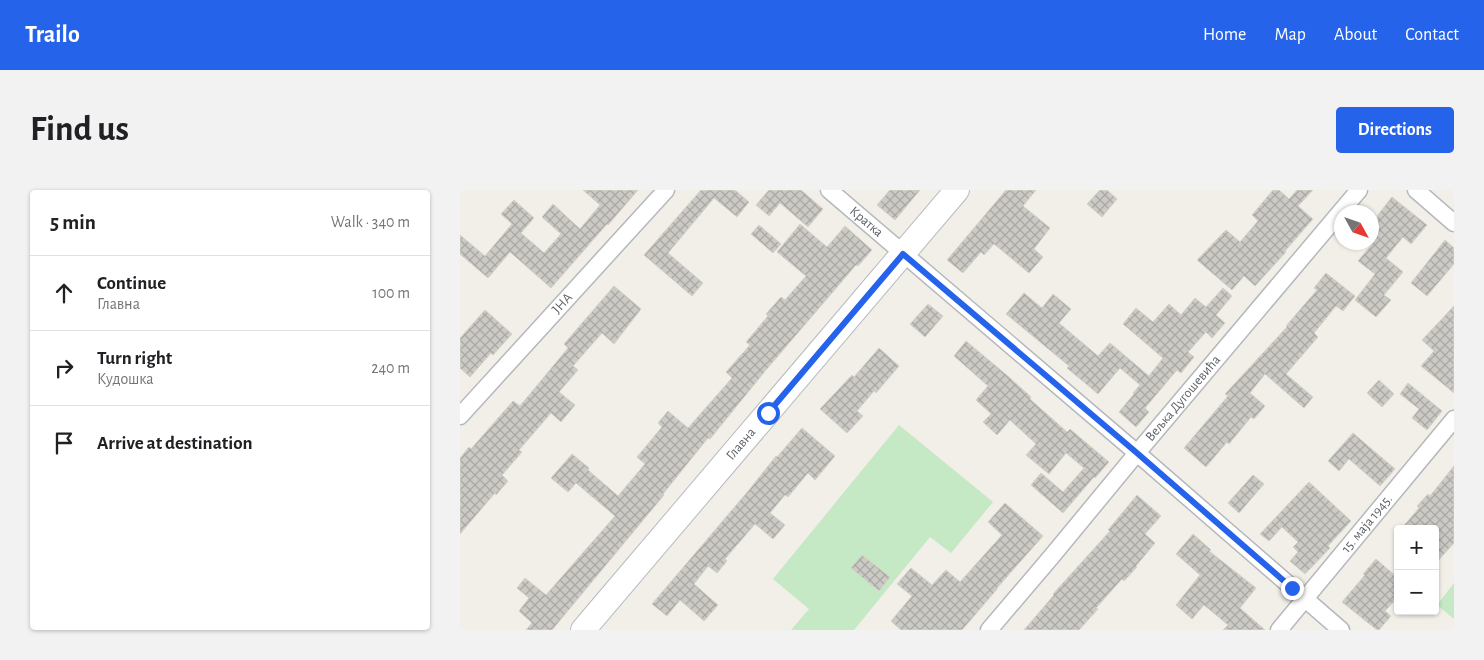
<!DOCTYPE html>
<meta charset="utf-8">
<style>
body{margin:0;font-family:"Alegreya Sans",sans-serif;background:#f2f2f2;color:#202124}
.controls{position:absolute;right:15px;bottom:15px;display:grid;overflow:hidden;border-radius:5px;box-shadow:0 1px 4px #0004}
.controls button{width:45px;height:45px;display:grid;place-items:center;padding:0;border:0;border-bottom:1px solid #e0e0e0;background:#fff;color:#202124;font:25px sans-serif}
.compass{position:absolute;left:874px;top:15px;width:45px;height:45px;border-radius:50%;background:#fff;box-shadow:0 1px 4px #0004;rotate:130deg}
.stop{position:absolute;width:15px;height:15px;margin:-11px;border:4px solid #2563eb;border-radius:50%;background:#fff}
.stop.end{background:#2563eb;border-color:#fff;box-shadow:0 1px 5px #0008}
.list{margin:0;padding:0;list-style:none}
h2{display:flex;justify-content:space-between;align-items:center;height:65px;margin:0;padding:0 20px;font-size:21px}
h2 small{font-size:16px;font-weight:400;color:#757577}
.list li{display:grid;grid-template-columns:32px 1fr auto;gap:15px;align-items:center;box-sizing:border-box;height:75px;padding:0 20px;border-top:1px solid #e0e0e0}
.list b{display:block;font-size:19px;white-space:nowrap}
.list p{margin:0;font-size:16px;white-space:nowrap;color:#757577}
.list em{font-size:16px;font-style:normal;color:#757577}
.icon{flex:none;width:28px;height:28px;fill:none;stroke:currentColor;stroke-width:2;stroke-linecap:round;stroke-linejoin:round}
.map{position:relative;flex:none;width:994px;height:440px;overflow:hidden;border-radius:5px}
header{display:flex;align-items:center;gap:30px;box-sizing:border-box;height:70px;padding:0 25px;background:#2563eb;color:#fff}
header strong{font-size:24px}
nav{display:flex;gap:28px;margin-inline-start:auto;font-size:18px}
.intro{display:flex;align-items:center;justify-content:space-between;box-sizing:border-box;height:120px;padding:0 30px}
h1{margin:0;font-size:35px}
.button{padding:12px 22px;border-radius:5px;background:#2563eb;color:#fff;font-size:18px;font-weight:700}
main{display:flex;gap:30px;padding:0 30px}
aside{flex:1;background:#fff;border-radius:5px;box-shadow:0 1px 4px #0004}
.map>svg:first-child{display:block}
.garden{fill:#c5e8c5}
.building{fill:url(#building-cross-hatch);stroke:#d6d1c6}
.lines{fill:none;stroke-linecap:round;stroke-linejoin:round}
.street-casing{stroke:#b5b8bc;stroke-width:19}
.secondary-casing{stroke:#b6babf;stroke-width:26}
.street{stroke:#fff;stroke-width:16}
.secondary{stroke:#fff;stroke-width:24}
.route{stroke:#2563eb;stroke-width:6}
.labels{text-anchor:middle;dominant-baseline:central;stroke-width:5;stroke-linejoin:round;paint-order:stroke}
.street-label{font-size:14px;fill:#5f6368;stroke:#fff}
</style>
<header>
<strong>Trailo</strong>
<nav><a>Home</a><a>Map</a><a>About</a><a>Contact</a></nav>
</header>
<div class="intro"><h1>Find us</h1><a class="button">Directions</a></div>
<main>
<aside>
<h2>5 min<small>Walk · 340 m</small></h2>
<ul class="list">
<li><svg class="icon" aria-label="ahead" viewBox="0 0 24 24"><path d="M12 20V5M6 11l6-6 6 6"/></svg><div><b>Continue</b><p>Главна</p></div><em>100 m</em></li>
<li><svg class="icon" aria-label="right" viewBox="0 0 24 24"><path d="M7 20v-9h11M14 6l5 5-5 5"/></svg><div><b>Turn right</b><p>Кудошка</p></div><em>240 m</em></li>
<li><svg class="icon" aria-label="arrive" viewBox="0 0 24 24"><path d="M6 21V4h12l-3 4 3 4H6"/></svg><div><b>Arrive at destination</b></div></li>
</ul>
</aside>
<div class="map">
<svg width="994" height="440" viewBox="0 0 994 440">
<defs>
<pattern id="building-cross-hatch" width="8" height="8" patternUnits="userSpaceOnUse" patternTransform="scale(1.25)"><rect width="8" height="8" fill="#cccac5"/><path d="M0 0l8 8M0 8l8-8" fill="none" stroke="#a9a8a4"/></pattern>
</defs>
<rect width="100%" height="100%" fill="#f1efe8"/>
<g class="garden">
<path d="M439,235l94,77 -42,51 -21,-16 -76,93h-63l18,-21 -36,-30z"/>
<path d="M994,393v36l-17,-14z"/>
</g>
<g class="building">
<path d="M123,0h55l-30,35 -1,-1 -56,64 -41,-36 -22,26 -28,-24v-19l25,21 27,-32 -11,-10 13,-14 20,18 -13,15 23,20 17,-19 -19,-17 11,-13 27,25 20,-24z"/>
<path d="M241,0h34l14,12 -12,15 -23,-19 -46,55 35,30 -11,13 -48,-41z"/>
<path d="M309,0h32l22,19 -15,18 -28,-24 -11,13 -13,-11z"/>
<path d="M430,0h30l-25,30 -18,-15z"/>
<path d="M546,0h30l-13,16 27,22 -16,21 9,8 -14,16 -35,-29 -10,11 -3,-3 -18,21 -16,-13z"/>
<path d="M640,0h7l10,9 -15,18 -15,-13z"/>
<path d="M813,0h6l10,9 8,-9h16l-15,16 15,13 -28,32 1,1 -31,34 -11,-10 -12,14 -35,-30 29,-30 14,12 18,-21 -6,-6z"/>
<path d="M932,7l35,28 -16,19 -8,-7 -17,21 17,14 -19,23 7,5 -15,17 -21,-17 20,-26 -17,-13 14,-17v-18l6,-9 -1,-1z"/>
<path d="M340,34l27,23 18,-21 27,24 -14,16 -2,-1 -90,105 -56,69 -2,-1 -45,56 1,1 -112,135h-26l6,-7 -13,-12 10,-13 -12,-10 8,-10 21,17 69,-79 -39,-33 -8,9 -17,-14 21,-24 17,14 -1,2 30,26 27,-32 -8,-7 25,-30 -4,-4 10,-12 20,17 44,-50 -6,-6 24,-27 -4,-3 22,-26 -2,-2 15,-17 4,3 21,-24 -29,-24z"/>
<path d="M299,35l22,19 -8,9 -22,-19z"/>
<path d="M985,50l9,8v16l-27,32 -16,-13z"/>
<path d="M866,83l29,23 -12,15 -7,-5 -22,27 4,4 -32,37 27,23 -9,11 -39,-34 -15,19 15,13 -11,13 -3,-2 -22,27 -2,-2 -21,25 -22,-19 44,-52 -3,-2 62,-67 -1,-1 31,-36 -3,-2z"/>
<path d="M154,96l27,23 -27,35 -12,-11 -29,33 5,4 -19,22 16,13 -14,17 -10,-9 -32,37 3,2 -20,23 6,6 -12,14 -1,-2 -35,41v-76l9,-11 2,2 42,-48 7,5 48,-58 -4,-4z"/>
<path d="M763,98l9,8 -16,19 9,8 -13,15 -6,-6 -18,20 6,5 -13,16 -4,-3 -32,38 4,4 -13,15 -17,-15 15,-18 -1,-1 7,-8 -20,-17 -22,26 -31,-26 2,-2 -63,-52 18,-21 18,15 11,-14 18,15 -12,14 39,33 12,-13 39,33 14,-18 -40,-34 13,-16 17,14 16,-18 12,11 14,-17 11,9z"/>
<path d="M468,114l15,12 -18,21 -15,-13z"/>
<path d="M994,116v87l-33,-27 13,-15 -12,-11z"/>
<path d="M25,120l27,24 -19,21 -2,-2 -21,24 -10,-9v-30z"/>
<path d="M506,151l43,36 22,20 -1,2 37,33 3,-3 39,33 -14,16 -1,-1 -31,36 -32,-28 10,-12 22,19 21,-24 -18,-15 -17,21 -23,-19 10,-11 -26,-24 -13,15 -14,-13 8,-8 -15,-14 12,-14 -34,-30z"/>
<path d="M419,158l20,18 -23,27 -2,-2 -17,20 6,5 -16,17 -27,-24 32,-34 2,2z"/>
<path d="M919,190l15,14 -12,13 -15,-14z"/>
<path d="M948,193l34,28 -15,19 -15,-12 7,-9 -19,-15z"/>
<path d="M342,238l33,28 -20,24 -7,-7 -20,24 -3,-2 -15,18 15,12 -12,14 -18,-15 -30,35 2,2 -10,12 -9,-7 -14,18 24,21 -14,16 -24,-21 -13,16 -15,-12 97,-114 27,-34 1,1z"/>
<path d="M893,243l42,36 -15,17 -31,-27 -10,12 -11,-10z"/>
<path d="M994,276v77l-19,21v-35h-34l18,-21 -2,-2 11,-12 2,2z"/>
<path d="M793,285l11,9 -25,29 -11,-10z"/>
<path d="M849,292l42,39 -23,25 2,2 -25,26 -15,-13 8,-9 -5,-5 5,-5 -16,-15 -13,14 -9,-7z"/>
<path d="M677,305l24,21 -16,18 10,9 -19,23 1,1 -13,14 -2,-2 -26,29 2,1 -19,21h-55l30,-35 -1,-1 57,-63 -2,-1z"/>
<path d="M545,313l38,33 -46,52h1l-36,42h-61l-10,-9 21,-25 -15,-12 14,-16 21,17 14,-15 14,12 42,-47 -14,-13z"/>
<path d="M733,344l18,16 -2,1 47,37 -16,20 25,22h-42l5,-5 -24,-20 -12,14 -16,-14 24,-30 -24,-21z"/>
<path d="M402,365l28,22 -11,14 -28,-23z"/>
<path d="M916,369l22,19v19l-13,14 6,5 -12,14h-2l-35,-28 23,-27 -2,-1z"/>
</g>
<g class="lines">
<g class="street-casing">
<g id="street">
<path id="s1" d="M369,0l308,263 204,177"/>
<path d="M956,0l38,33"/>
<path id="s2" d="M0,226l206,-226"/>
<path id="s3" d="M529,440l63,-74 85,-103 222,-263"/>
<path id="s4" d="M819,440l175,-211"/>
</g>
</g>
<g class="secondary-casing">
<g id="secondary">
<path id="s5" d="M123,440l374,-440"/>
</g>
</g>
<use href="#street" class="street"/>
<use href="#secondary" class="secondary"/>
</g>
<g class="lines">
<path class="route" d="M308,223l135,-159 234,199 155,135"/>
</g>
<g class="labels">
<g class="street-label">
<text stroke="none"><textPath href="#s1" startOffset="49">Кратка</textPath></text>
<text stroke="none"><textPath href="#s2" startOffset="152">ЈНА</textPath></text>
<text stroke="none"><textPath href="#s3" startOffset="302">Вељка Дугошевића</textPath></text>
<text stroke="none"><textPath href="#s5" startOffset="244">Главна</textPath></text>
<text stroke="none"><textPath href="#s4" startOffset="138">15. маја 1945.</textPath></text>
</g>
</g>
</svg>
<div class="controls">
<button>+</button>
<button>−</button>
</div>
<svg class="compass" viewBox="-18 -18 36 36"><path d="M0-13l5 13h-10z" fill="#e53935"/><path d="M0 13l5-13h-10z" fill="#757577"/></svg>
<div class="stop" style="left:308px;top:223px"></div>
<div class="stop end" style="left:832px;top:398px"></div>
</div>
</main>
